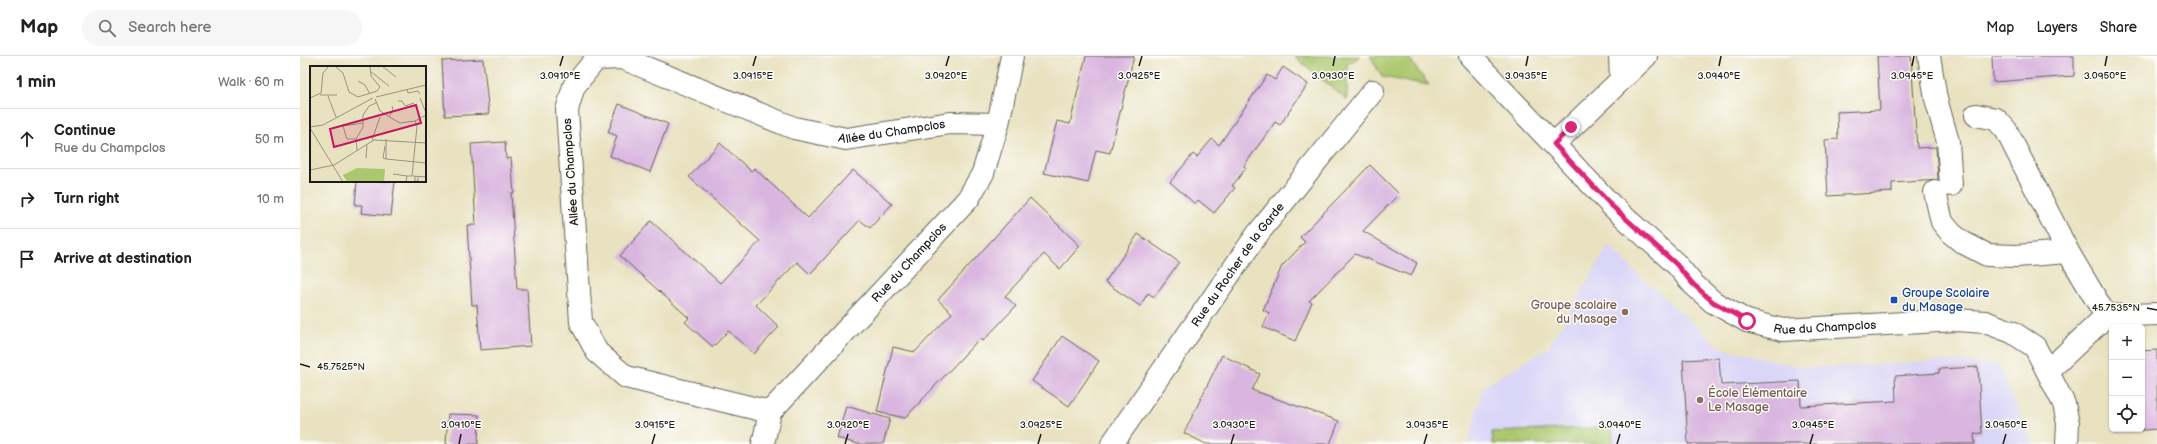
<!DOCTYPE html>
<meta charset="utf-8">
<style>
body{margin:0;font-family:"Balsamiq Sans",sans-serif;background:#f6f6f6;color:#222}
.controls{position:absolute;right:12px;bottom:12px;display:grid;overflow:hidden;border-radius:6px;box-shadow:0 1px 3px #0004}
.controls button{width:36px;height:36px;display:grid;place-items:center;padding:0;border:0;border-bottom:1px solid #e0e0e0;background:#fff;color:#222;font:20px sans-serif}
.stop{position:absolute;width:12px;height:12px;margin:-9px;border:3px solid #db2777;border-radius:50%;background:#fff}
.stop.end{background:#db2777;border-color:#fff;box-shadow:0 1px 4px #0008}
.list{margin:0;padding:0;list-style:none}
h2{display:flex;justify-content:space-between;align-items:center;height:52px;margin:0;padding:0 16px;font-size:17px}
h2 small{font-size:13px;font-weight:400;color:#767676}
.list li{display:grid;grid-template-columns:26px 1fr auto;gap:12px;align-items:center;box-sizing:border-box;height:60px;padding:0 16px;border-top:1px solid #e0e0e0}
.list b{display:block;font-size:15px;white-space:nowrap}
.list p{margin:0;font-size:13px;white-space:nowrap;color:#767676}
.list em{font-size:13px;font-style:normal;color:#767676}
.icon{flex:none;width:22px;height:22px;fill:none;stroke:currentColor;stroke-width:2;stroke-linecap:round;stroke-linejoin:round}
.map{position:relative;flex:none;width:1857px;height:388px;overflow:hidden}
header{display:flex;align-items:center;gap:24px;box-sizing:border-box;height:56px;padding:0 20px;background:#fff;border-bottom:1px solid #e0e0e0}
header strong{font-size:19px}
nav{display:flex;gap:22px;margin-inline-start:auto;font-size:14px}
.search{width:280px;height:36px;background:#f6f6f6;display:flex;align-items:center;gap:10px;box-sizing:border-box;padding:0 14px;border-radius:22px;color:#767676;font-size:15px}
main{display:flex}
aside{flex:1;background:#fff}
.map>svg:first-child{display:block}
.built{fill:#dad6f7}
.green{fill:#acc86f;stroke:#647246}
.building{fill:#d9b6df}
.lines{fill:none;stroke-linecap:round;stroke-linejoin:round}
.street-casing{stroke:#646156;stroke-width:24}
.street{stroke:#fff;stroke-width:22}
.route{stroke:#db2777;stroke-width:5}
.ticks{fill:none;stroke:#1c1c1c;stroke-width:1.5}
.transit-dot{fill:#1a4fb4;stroke:#fdfcf7;stroke-width:1.5}
.education-dot{fill:#8d6e63;stroke:#fdfcf7;stroke-width:1.5}
.labels{text-anchor:middle;dominant-baseline:central;stroke-width:3;stroke-linejoin:round;paint-order:stroke}
.street-label{font-size:12px;fill:#1c1c1c;stroke:#fdfcf7}
.transit-label{font-size:12px;fill:#164399;stroke:#fdfcf7;text-anchor:start}
.education-label{font-size:12px;fill:#785e54;stroke:#fdfcf7;text-anchor:end}
.inset-road{fill:none;stroke:#97937f;stroke-width:1}
.view{fill:#c2185b;fill-opacity:0.15;stroke:#c2185b;stroke-width:2}
.inset-edge{fill:none;stroke:#1c1c1c;stroke-width:2}
.ticks-label{font-size:10px;text-anchor:middle;fill:#1c1c1c;stroke:#fdfcf7;stroke-width:3;stroke-linejoin:round;paint-order:stroke}
</style>
<header>
<strong>Map</strong>
<div class="search"><svg class="icon" aria-label="search" viewBox="0 0 24 24"><circle cx="10" cy="10" r="6"/><path d="M15 15l6 6"/></svg>Search here</div>
<nav><a>Map</a><a>Layers</a><a>Share</a></nav>
</header>
<main>
<aside>
<h2>1 min<small>Walk · 60 m</small></h2>
<ul class="list">
<li><svg class="icon" aria-label="ahead" viewBox="0 0 24 24"><path d="M12 20V5M6 11l6-6 6 6"/></svg><div><b>Continue</b><p>Rue du Champclos</p></div><em>50 m</em></li>
<li><svg class="icon" aria-label="right" viewBox="0 0 24 24"><path d="M7 20v-9h11M14 6l5 5-5 5"/></svg><div><b>Turn right</b></div><em>10 m</em></li>
<li><svg class="icon" aria-label="arrive" viewBox="0 0 24 24"><path d="M6 21V4h12l-3 4 3 4H6"/></svg><div><b>Arrive at destination</b></div></li>
</ul>
</aside>
<div class="map">
<svg width="1857" height="388" viewBox="0 0 1857 388">
<rect width="100%" height="100%" fill="#fdfcf7"/>
<filter id="ink" filterUnits="userSpaceOnUse"><feTurbulence type="fractalNoise" baseFrequency=".025" numOctaves="2"/><feDisplacementMap in="SourceGraphic" scale="8" xChannelSelector="R" yChannelSelector="G"/><feConvolveMatrix kernelMatrix="1 2 1 2 8 2 1 2 1" color-interpolation-filters="sRGB"/></filter>
<filter id="wash" filterUnits="userSpaceOnUse"><feTurbulence type="fractalNoise" baseFrequency=".012" numOctaves="4" result="noise"/><feDisplacementMap in="SourceGraphic" scale="16" xChannelSelector="R" yChannelSelector="G"/><feGaussianBlur stdDeviation="0.9" result="paint"/><feColorMatrix in="noise" values="0 0 0 0 0 0 0 0 0 0 0 0 0 0 0 0 0 1.4 0 .05"/><feComposite in="paint" operator="in"/></filter>
<g filter="url(#wash)">
<rect width="100%" height="100%" fill="#e9e2c1"/>
<path class="built" d="M1309,189l30,30 82,73 85,20 142,-7 50,4 36,79h-566l15,-57 65,-39z"/>
<g class="green">
<path d="M994,0h67l-14,8v36z"/>
<path d="M1070,0h37l22,29 -47,-8z"/>
<path d="M1312,371l1,17h-120l-1,-12z"/>
</g>
<g id="blocks">
<g class="building">
<path d="M786,0h48l-24,97 -14,-3 -8,33 -44,-10 13,-52 13,3z"/>
<path d="M1577,0h34l6,92 19,-1 2,33 -46,3v9l-64,4 -3,-56 13,-1 -1,-27 43,-2z"/>
<path d="M1692,0h82v20l-81,6z"/>
<path d="M183,3l6,55 -44,2 -3,-55z"/>
<path d="M983,11l25,17 -9,13 -19,28 -5,-3 -31,44 2,2 -14,18 3,2 -21,25 -16,-13 -3,4 -25,-22 23,-28 4,3 15,-18 7,6 48,-70 8,5z"/>
<path d="M319,48l49,20 -18,48 -40,-16 7,-20 -9,-4z"/>
<path d="M205,86l1,17 5,-1 3,35h-3l6,96h10l4,57 -51,4 -3,-45h-5l-5,-80h9l-5,-81z"/>
<path d="M420,87l31,28 3,-3 54,50 45,-48 39,34 -22,24 -10,-8 -50,54 -13,-12 -41,43 23,22 -25,27 -26,-23 -15,16 -28,-25 4,-4 -69,-62 31,-35 69,62 40,-42 -71,-64z"/>
<path d="M1070,109l29,29 -36,37 54,32 -6,13 -56,-22 -46,47 3,1 -17,39 -32,-14 6,-14 -6,-3 19,-44 23,-24 -5,-5z"/>
<path d="M57,125h38l-4,35 -30,-3 1,-8h-7z"/>
<path d="M730,142l50,48 -20,23 -16,-15 -39,42 11,10 -33,35 -3,-3 -75,80 -28,-6 16,-65 22,5 37,-39 -14,-13z"/>
<path d="M838,178l41,28 -25,35 -6,-4 -8,13 -35,-24z"/>
<path d="M762,280l37,25 -30,45 -37,-25z"/>
<path d="M1857,294v79l-41,3v-3h26v-78z"/>
<path d="M922,299l38,19 -8,16 87,31 -9,23h-124l-22,-11z"/>
<path d="M1419,302l2,27 79,-4 1,25 95,-5 -1,-25 44,-3v-4l39,-2 4,66 -8,1 1,10h-287l-5,-84z"/>
<path d="M546,350l44,13 -7,25h-25l-21,-6z"/>
<path d="M148,358l31,1 -1,29h-32z"/>
</g>
</g>
</g>
<g filter="url(#ink)">
<use href="#blocks" fill-opacity="0" stroke="#646156" stroke-width="1"/>
<g class="lines">
<g class="street-casing">
<g id="street">
<path id="s1" d="M1170,0l142,150 64,58 17,20 20,18 34,19 36,9 173,-10 29,2 27,10 23,15 29,57 4,19 -1,21"/>
<path d="M1320,0l1,24"/>
<path d="M1629,0l7,43 12,43 3,43"/>
<path d="M1676,59l20,4 10,11 62,122 38,64"/>
<path d="M1254,88l92,-88"/>
<path d="M1635,136l7,30 9,11 11,9 25,13 29,1 52,-4"/>
<path d="M1748,315l58,-55 51,-2"/>
<path id="s2" d="M470,356l-144,-35 -29,-25 -16,-30 -14,-212 7,-24 22,-27 26,-1 172,70 52,11 104,-16 48,1"/>
<path id="s3" d="M463,388l7,-32 198,-213 15,-26 15,-49 14,-68"/>
<path id="s4" d="M812,388l144,-208 117,-145"/>
</g>
</g>
<use href="#street" class="street"/>
</g>
</g>
<g class="lines" filter="url(#ink)">
<path class="route" d="M1271,71l-17,17 58,62 64,58 17,20 20,18 34,19"/>
</g>
<path class="ticks" d="M260,10l3,-10M453,10l3,-10M646,10l3,-10M839,10l3,-10M1033,10l2,-10M1226,10l2,-10M1419,10l2,-10M1612,10l2,-10M1805,10l2,-10M1847,252l10,2M0,308l10,3M159,388l2,-10M352,388l3,-10M545,388l3,-10M738,388l3,-10M931,388l3,-10M1124,388l3,-10M1317,388l3,-10M1510,388l3,-10M1703,388l3,-10"/>
<rect class="transit-dot" x="1590" y="240" width="8" height="8" rx="2"/>
<g class="education-dot">
<circle cx="1325" cy="256" r="4"/>
<circle cx="1400" cy="344" r="4"/>
</g>
<g class="labels">
<g class="street-label">
<text stroke="none"><textPath href="#s2" startOffset="804">Allée du Champclos</textPath></text>
<text transform="translate(271 116) rotate(-94)">Allée du Champclos</text>
<text stroke="none"><textPath href="#s3" startOffset="237">Rue du Champclos</textPath></text>
<text stroke="none"><textPath href="#s4" startOffset="219">Rue du Rocher de la Garde</textPath></text>
<text stroke="none"><textPath href="#s1" startOffset="464">Rue du Champclos</textPath></text>
</g>
<g class="transit-label">
<text x="1602" y="237">Groupe Scolaire<tspan x="1602" dy="14">du Masage</tspan></text>
</g>
<g class="education-label">
<text x="1317" y="249">Groupe scolaire<tspan x="1317" dy="14">du Masage</tspan></text>
<text x="1408" y="337" text-anchor="start">École Élémentaire<tspan x="1408" dy="14">Le Masage</tspan></text>
</g>
</g>
<g transform="translate(10 10)">
<rect width="116" height="116" fill="#e9e2c1"/>
<path d="M47,102l28,1 -1,13h-37l-4,-7z" fill="#acc86f"/>
<path class="inset-road" d="M25,0l8,7 6,19 9,5 19,-6 3,-4 -9,-11 -1,-10M72,0l14,11M60,5l19,15M48,15l7,4 5,9M97,23l1,4 10,-2 2,3M10,29h17M18,30l8,21M66,31l50,-12M0,32l11,-5 2,-20 6,-7M110,32l6,15M65,33l5,12 13,8 7,4 15,-2M88,35h4l3,5 9,-3M79,51l4,-7 -1,-4M105,55l11,-6M0,61l13,-2 50,-27M0,62l33,54M46,73h-9l-4,-13 20,-3M62,74l8,-23M75,80l-2,12 3,1M47,84l-1,-11 7,-12v-12l6,-9 7,-3M56,92l1,-13M76,93l40,4M76,93v-20M0,104l24,-5 40,-25 52,3M83,108l14,2M103,110l13,1M105,110v5h3v-5M96,116l1,-6h5l5,-50 -2,-5"/>
<path class="view" d="M106,39l5,18 -87,24 -4,-18z"/>
<rect width="116" height="116" class="inset-edge"/>
</g>
<g class="ticks-label">
<text x="260" y="23">3.0910°E</text>
<text x="453" y="23">3.0915°E</text>
<text x="646" y="23">3.0920°E</text>
<text x="839" y="23">3.0925°E</text>
<text x="1033" y="23">3.0930°E</text>
<text x="1226" y="23">3.0935°E</text>
<text x="1419" y="23">3.0940°E</text>
<text x="1612" y="23">3.0945°E</text>
<text x="1805" y="23">3.0950°E</text>
<text x="1816" y="255">45.7535°N</text>
<text x="41" y="314">45.7525°N</text>
<text x="161" y="372">3.0910°E</text>
<text x="355" y="372">3.0915°E</text>
<text x="548" y="372">3.0920°E</text>
<text x="741" y="372">3.0925°E</text>
<text x="934" y="372">3.0930°E</text>
<text x="1127" y="372">3.0935°E</text>
<text x="1320" y="372">3.0940°E</text>
<text x="1513" y="372">3.0945°E</text>
<text x="1706" y="372">3.0950°E</text>
</g>
</svg>
<div class="controls">
<button>+</button>
<button>−</button>
<button><svg class="icon" aria-label="locate" viewBox="0 0 24 24"><circle cx="12" cy="12" r="6"/><path d="M12 2v4M12 18v4M2 12h4M18 12h4"/></svg></button>
</div>
<div class="stop" style="left:1447px;top:265px"></div>
<div class="stop end" style="left:1271px;top:71px"></div>
</div>
</main>
